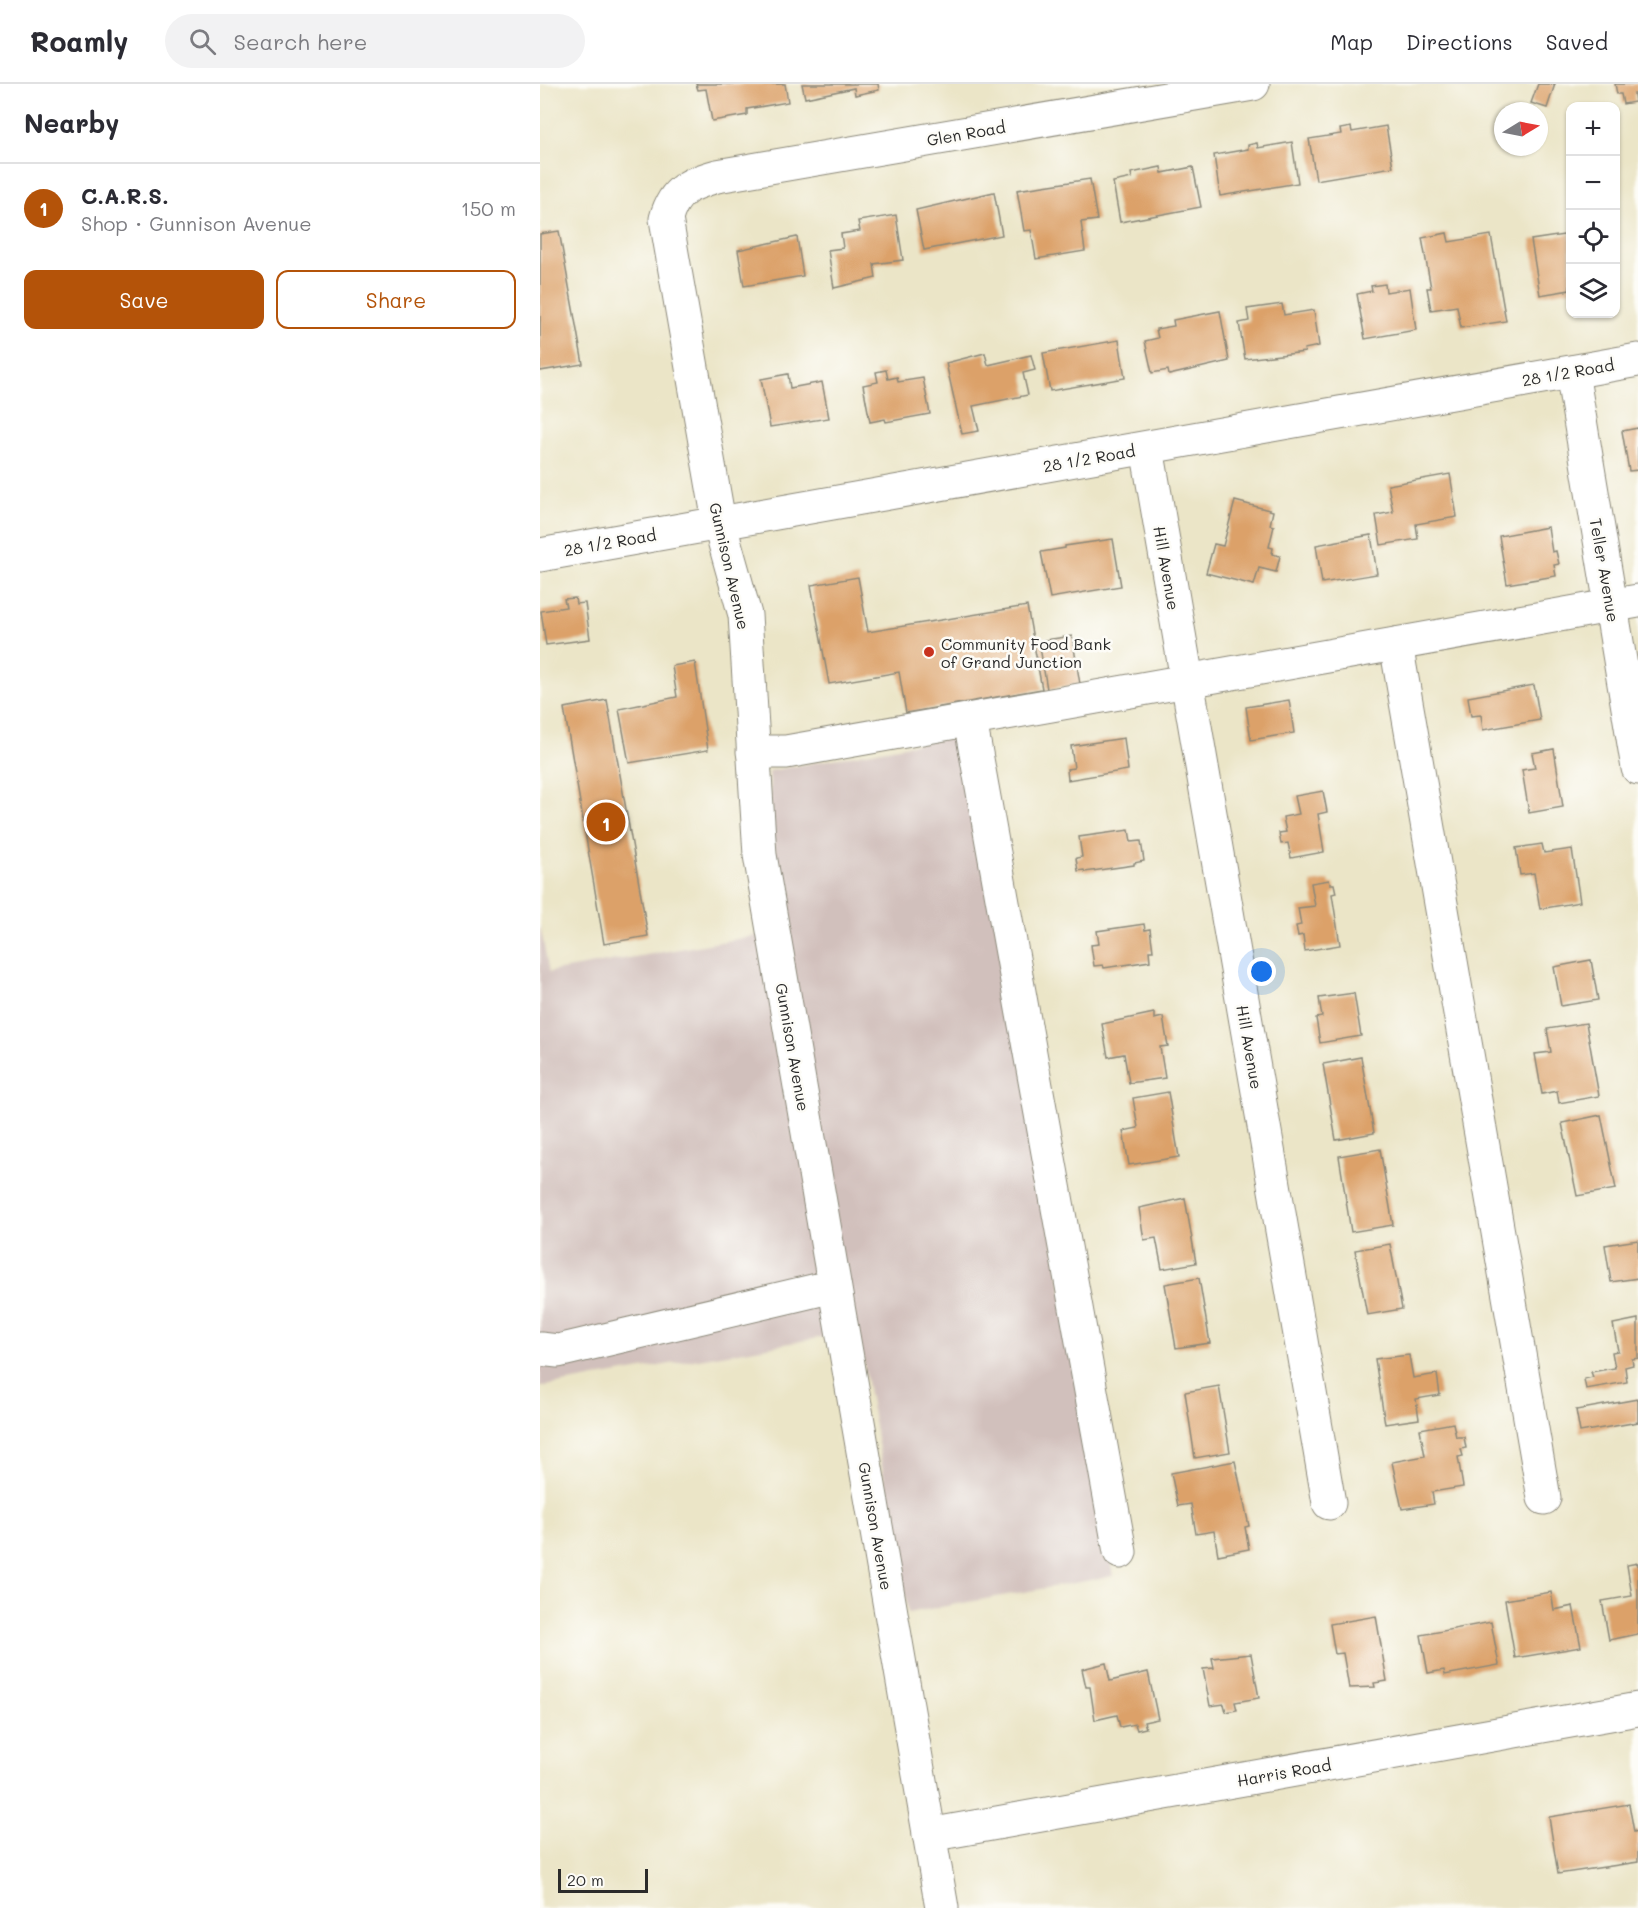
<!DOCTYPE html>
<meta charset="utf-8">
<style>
body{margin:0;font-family:Mali,sans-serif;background:#f2f2f3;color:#2b2b33}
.controls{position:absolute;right:18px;top:18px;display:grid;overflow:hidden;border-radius:12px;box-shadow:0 2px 4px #0004}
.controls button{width:54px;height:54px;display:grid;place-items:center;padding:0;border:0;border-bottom:2px solid #e1e1e2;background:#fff;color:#2b2b33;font:30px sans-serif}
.compass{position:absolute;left:954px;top:18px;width:54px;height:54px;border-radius:50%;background:#fff;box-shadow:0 2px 4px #0004;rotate:80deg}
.scale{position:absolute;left:18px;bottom:15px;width:90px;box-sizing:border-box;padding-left:6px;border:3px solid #2b2b2b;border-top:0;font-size:16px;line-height:21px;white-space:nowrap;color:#2b2b2b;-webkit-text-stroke:4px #fdfcf7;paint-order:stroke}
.you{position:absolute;left:722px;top:888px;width:21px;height:21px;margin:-15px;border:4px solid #fff;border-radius:50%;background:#1a73e8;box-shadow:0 0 0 9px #1a73e833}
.badge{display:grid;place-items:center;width:39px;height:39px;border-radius:50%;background:#b45309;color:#fff;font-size:20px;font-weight:700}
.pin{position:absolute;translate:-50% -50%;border:3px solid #fff;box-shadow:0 2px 6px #0006}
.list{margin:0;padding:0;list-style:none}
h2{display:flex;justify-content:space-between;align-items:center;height:78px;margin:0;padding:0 24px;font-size:26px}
h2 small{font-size:20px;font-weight:400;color:#7c7c81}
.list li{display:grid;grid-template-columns:39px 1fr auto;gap:18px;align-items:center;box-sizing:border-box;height:90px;padding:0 24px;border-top:2px solid #e1e1e2}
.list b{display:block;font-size:22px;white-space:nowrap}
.list p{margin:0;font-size:20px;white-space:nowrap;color:#7c7c81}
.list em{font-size:20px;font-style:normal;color:#7c7c81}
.actions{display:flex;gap:12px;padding:18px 24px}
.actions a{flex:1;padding:14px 0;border:2px solid #b45309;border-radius:12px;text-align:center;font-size:21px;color:#b45309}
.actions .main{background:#b45309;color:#fff}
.icon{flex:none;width:33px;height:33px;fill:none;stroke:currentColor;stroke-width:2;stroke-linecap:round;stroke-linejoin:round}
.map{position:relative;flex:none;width:1098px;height:1824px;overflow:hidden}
header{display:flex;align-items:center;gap:36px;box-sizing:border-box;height:84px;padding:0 30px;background:#fff;border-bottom:2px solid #e1e1e2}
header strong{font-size:28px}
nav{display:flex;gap:33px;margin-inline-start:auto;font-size:21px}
.search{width:420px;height:54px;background:#f2f2f3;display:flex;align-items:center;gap:15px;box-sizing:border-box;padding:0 21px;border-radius:33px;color:#7c7c81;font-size:22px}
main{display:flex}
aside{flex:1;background:#fff}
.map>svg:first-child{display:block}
.industrial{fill:#d1c0bc}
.building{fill:#dca169}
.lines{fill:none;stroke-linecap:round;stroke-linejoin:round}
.minor-casing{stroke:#8b8879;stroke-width:35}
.minor{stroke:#fff;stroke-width:33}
.poi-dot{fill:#c8321e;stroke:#fdfcf7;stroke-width:2}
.labels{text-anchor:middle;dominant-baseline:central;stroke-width:5;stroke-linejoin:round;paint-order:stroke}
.street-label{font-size:16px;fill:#2b2b2b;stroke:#fdfcf7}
.poi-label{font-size:16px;fill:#2b2b2b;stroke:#fdfcf7;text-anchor:start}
</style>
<header>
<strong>Roamly</strong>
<div class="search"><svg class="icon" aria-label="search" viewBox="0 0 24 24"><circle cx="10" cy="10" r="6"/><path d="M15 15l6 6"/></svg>Search here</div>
<nav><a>Map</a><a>Directions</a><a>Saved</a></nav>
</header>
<main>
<aside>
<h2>Nearby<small></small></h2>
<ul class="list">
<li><span class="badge">1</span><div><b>C.A.R.S.</b><p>Shop · Gunnison Avenue</p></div><em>150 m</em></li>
</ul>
<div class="actions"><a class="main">Save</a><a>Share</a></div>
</aside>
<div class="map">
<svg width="1098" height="1824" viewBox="0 0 1098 1824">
<rect width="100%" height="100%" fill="#fdfcf7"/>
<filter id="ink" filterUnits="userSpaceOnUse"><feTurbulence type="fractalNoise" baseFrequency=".0167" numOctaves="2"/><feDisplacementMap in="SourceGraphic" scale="12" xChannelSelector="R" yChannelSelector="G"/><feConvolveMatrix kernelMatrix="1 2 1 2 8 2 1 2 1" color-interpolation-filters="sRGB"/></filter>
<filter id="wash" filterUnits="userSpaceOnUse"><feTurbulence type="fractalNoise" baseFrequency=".008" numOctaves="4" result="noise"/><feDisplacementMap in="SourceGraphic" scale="24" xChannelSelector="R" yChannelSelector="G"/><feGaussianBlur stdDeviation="1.35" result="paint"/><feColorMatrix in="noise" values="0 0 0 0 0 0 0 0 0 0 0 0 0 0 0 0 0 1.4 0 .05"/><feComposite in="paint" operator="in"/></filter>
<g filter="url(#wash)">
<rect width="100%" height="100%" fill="#ebe5c7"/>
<path class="industrial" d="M423,651l150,841 -205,37 -50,-282 -318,56v-462l9,47 239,-42 -16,-96 -3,-63z"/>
<g id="blocks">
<g class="building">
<path d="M156,0h89l3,18 -41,7v6l-35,6 -6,-32 -8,1z"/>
<path d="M262,0h76l1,6 -24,5 -1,-7 -49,10z"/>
<path d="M998,0h17l-8,24 -16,-5z"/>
<path d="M1075,0h23v10h-4l1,8 -12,2 -2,-10h-4z"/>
<path d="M846,42l7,41 -77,13 -7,-41 32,-5 -1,-5 11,-2 1,5z"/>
<path d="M752,58l6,41 -78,13 -6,-41 34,-6v-4l9,-2 1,5z"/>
<path d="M621,83l1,6 31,-6 8,40 -81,15 -7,-40 19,-4 -1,-5z"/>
<path d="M550,95l7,41 -16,2 4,29 -49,8 -5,-29 -7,1 -7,-41z"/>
<path d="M454,108l8,43 -78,15 -8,-40z"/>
<path d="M356,131l7,45 -29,4 2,14 -42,10 -6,-38 15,-2 -2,-14 19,-3 -2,-10z"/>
<path d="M19,147l24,133 -43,7v-137z"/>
<path d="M907,149l2,9 42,-7 15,86 -45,7 -4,-22 -26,4 -4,-22h4l-9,-50z"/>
<path d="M1030,150v56l-30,5 -9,-55z"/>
<path d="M257,153l6,39 -59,10 -6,-36z"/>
<path d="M845,200l1,8 24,-4 6,42 -51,9 -8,-45 15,-3 -1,-5z"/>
<path d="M742,220l2,11 30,-5 5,36 -15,3 1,3 -60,7 -6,-36 10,-2 -2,-12z"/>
<path d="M680,227l9,50 -60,14 -1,-5 -16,3 -7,-32 13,-3 -2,-9 18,-3 -1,-6z"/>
<path d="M579,256l6,38 -75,13 -7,-38z"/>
<path d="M445,269l3,12 43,-10 4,15 -12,3 5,22 -55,11 6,25 -17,3 -16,-71z"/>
<path d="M346,286l2,9 9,-2 1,5 25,-4 7,36 -44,8 -1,-3 -15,3 -7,-37 15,-3 -2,-10z"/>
<path d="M248,290l2,14 32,-6 7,36 -59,9 -9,-48z"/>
<path d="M1098,344v42l-9,1 -7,-40z"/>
<path d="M910,390l7,43 -41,7 2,15 -37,6 -5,-30 17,-3 -5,-27z"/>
<path d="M695,417l38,10 -3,14 4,1 -5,21 4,1 -1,6 8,2 -4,16 -17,-4 -5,17 -48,-12 8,-29 9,2z"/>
<path d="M1008,443l4,25 4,-1 3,13 -5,1 2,11 -49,8 -8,-48z"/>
<path d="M831,451l6,39 -55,9 -6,-38z"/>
<path d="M573,455l8,47 -71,12 -9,-46 24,-4v-2z"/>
<path d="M318,493l10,55 159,-26 15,83 -136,24 -7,-41 -70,12 -18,-99z"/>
<path d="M35,514l1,6 9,-1 5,36 -44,6 -5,-34 25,-4 -2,-8z"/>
<path d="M532,552l8,48 -33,5 -8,-48z"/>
<path d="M155,578l13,88 -79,13 -10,-54 58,-12 -5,-31z"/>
<path d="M994,601l6,35 -57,10 -2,-15 -10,1 -3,-19z"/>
<path d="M67,616l41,236 -44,8 -40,-236z"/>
<path d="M749,616l5,33 -43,7 -5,-33z"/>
<path d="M584,654l4,32 -60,10 -1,-11 7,-1 -3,-22z"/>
<path d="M1014,665l9,58 -34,6 -7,-43 13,-2 -3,-15z"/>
<path d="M783,707l4,21 -9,2 6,38 -33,6 -3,-15 -7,1 -2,-11 7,-1 -3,-15 16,-3 -4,-18z"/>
<path d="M589,746l2,12 10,-1 3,20 -10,2v2l-49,7 -1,-2 -6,1 -2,-13 6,-1 -3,-20z"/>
<path d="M1002,760l2,9 28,-4 8,53 -40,7 -6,-36 -14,2 -4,-27z"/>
<path d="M789,796l1,4h4l2,9 -4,1 8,51 -35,6 -2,-16 -5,1 -2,-10 5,-1 -3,-17 17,-2 -4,-23z"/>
<path d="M604,840l1,6 5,-1 3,22h-4l1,10 -46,7 -1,-3 -9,1 -3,-21 8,-1 -2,-13z"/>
<path d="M1051,876l7,40 -37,6 -7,-39z"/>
<path d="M814,909l7,43 -41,7 -4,-25 6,-1 -3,-19z"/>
<path d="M614,929v6l9,-2 5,29 -8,1 5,31 -36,5 -5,-29 -16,3 -6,-33z"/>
<path d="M1046,939l13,73 -40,7 -2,-12 -15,3 -7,-40 16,-2 -4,-23z"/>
<path d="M821,973l13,76 -38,7 -13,-76z"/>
<path d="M628,1008l11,65 -50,8 -6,-34 15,-3 -5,-30z"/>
<path d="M1061,1031l15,74 -39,7 -15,-73z"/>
<path d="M840,1065l13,76 -42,7 -12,-76z"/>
<path d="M645,1114l11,65 -34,6 -6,-31 -12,2 -5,-32z"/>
<path d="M1098,1156v38l-27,4 -6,-37z"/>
<path d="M850,1160l12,65 -35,6 -12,-65z"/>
<path d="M659,1194l11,65 -34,5 -11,-64z"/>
<path d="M1098,1235v39l-6,1 1,6 -8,2 2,15 -41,7 -2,-10 9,-2 -2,-5 24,-4 -3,-16 6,-1 -5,-27z"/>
<path d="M869,1271l4,23 24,-4 3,21 -24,4 3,20 -34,5 -10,-65z"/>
<path d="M679,1302l11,66 -35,6 -10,-66z"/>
<path d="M1098,1315v23l-58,10 -4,-22z"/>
<path d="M913,1339l3,14h8l2,11 -5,1 2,7 -5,1 5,30 -31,5 2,12 -32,5 -10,-47 33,-6 -5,-27z"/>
<path d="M695,1377l14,65 -4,1 4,22 -31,6 -4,-24 -18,3 -5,-30 -13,2 -7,-33z"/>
<path d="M1098,1479v71l-29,6 -7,-39 30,-5 -5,-31z"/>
<path d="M1011,1508l3,18 19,-4 8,41 -66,11 -10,-58z"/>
<path d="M836,1532l11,65 -13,2 1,4 -26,1 -6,-35 -8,1 -5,-30z"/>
<path d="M951,1538l8,43 -54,10 -1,-5 -16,3 -7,-38z"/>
<path d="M711,1570l8,44 -24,4 2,8 -11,2 -2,-8 -14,2 -7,-37 11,-1 -2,-10z"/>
<path d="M566,1579l4,18 38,-9 10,47 -14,3 2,6 -9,2 -2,-6 -15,3 -3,-12 -22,5 -5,-33h-4l-4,-18z"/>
<path d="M1089,1720l5,28 4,-1v31l-80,12 -9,-57z"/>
</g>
</g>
</g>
<g filter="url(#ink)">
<use href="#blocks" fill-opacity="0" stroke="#8b8879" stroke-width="1.5"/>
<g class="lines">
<g class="minor-casing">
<g id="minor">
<path d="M1032,288l66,396"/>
<path d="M607,364l182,1055"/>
<path d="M0,471l1098,-195"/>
<path d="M856,560l148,854"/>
<path d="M430,636l150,832"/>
<path d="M213,668h33l852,-151"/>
<path d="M0,1265l18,2 276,-65"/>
<path d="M389,1751l709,-126"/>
<path d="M402,1824l-182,-1053 -15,-240 -26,-93 -53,-303c8,-30 24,-35 51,-43l536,-92"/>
</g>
</g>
<use href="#minor" class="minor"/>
</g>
</g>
<circle class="poi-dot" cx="389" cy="568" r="6"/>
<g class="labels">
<g class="street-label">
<text transform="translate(426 49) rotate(-10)">Glen Road</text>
<text transform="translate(1028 288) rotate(-10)">28 1/2 Road</text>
<text transform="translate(549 374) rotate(-10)">28 1/2 Road</text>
<text transform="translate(70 458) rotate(-10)">28 1/2 Road</text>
<text transform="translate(190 482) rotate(77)">Gunnison Avenue</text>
<text transform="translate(627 484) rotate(80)">Hill Avenue</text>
<text transform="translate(1065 486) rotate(80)">Teller Avenue</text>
<text transform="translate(253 963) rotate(80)">Gunnison Avenue</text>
<text transform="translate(710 963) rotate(80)">Hill Avenue</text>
<text transform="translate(336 1442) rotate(80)">Gunnison Avenue</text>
<text transform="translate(744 1688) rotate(-10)">Harris Road</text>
</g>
<g class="poi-label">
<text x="401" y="559">Community Food Bank<tspan x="401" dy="18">of Grand Junction</tspan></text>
</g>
</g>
</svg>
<div class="controls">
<button>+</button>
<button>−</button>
<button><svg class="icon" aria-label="locate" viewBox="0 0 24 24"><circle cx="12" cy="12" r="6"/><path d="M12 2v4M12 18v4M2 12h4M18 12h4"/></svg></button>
<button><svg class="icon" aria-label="layers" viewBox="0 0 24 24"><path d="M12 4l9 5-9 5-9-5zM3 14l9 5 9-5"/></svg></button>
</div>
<svg class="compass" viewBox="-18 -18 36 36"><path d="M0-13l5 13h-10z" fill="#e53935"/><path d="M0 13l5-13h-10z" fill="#7c7c81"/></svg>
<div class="scale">20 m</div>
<div class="you"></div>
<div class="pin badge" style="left:66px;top:738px">1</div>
</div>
</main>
